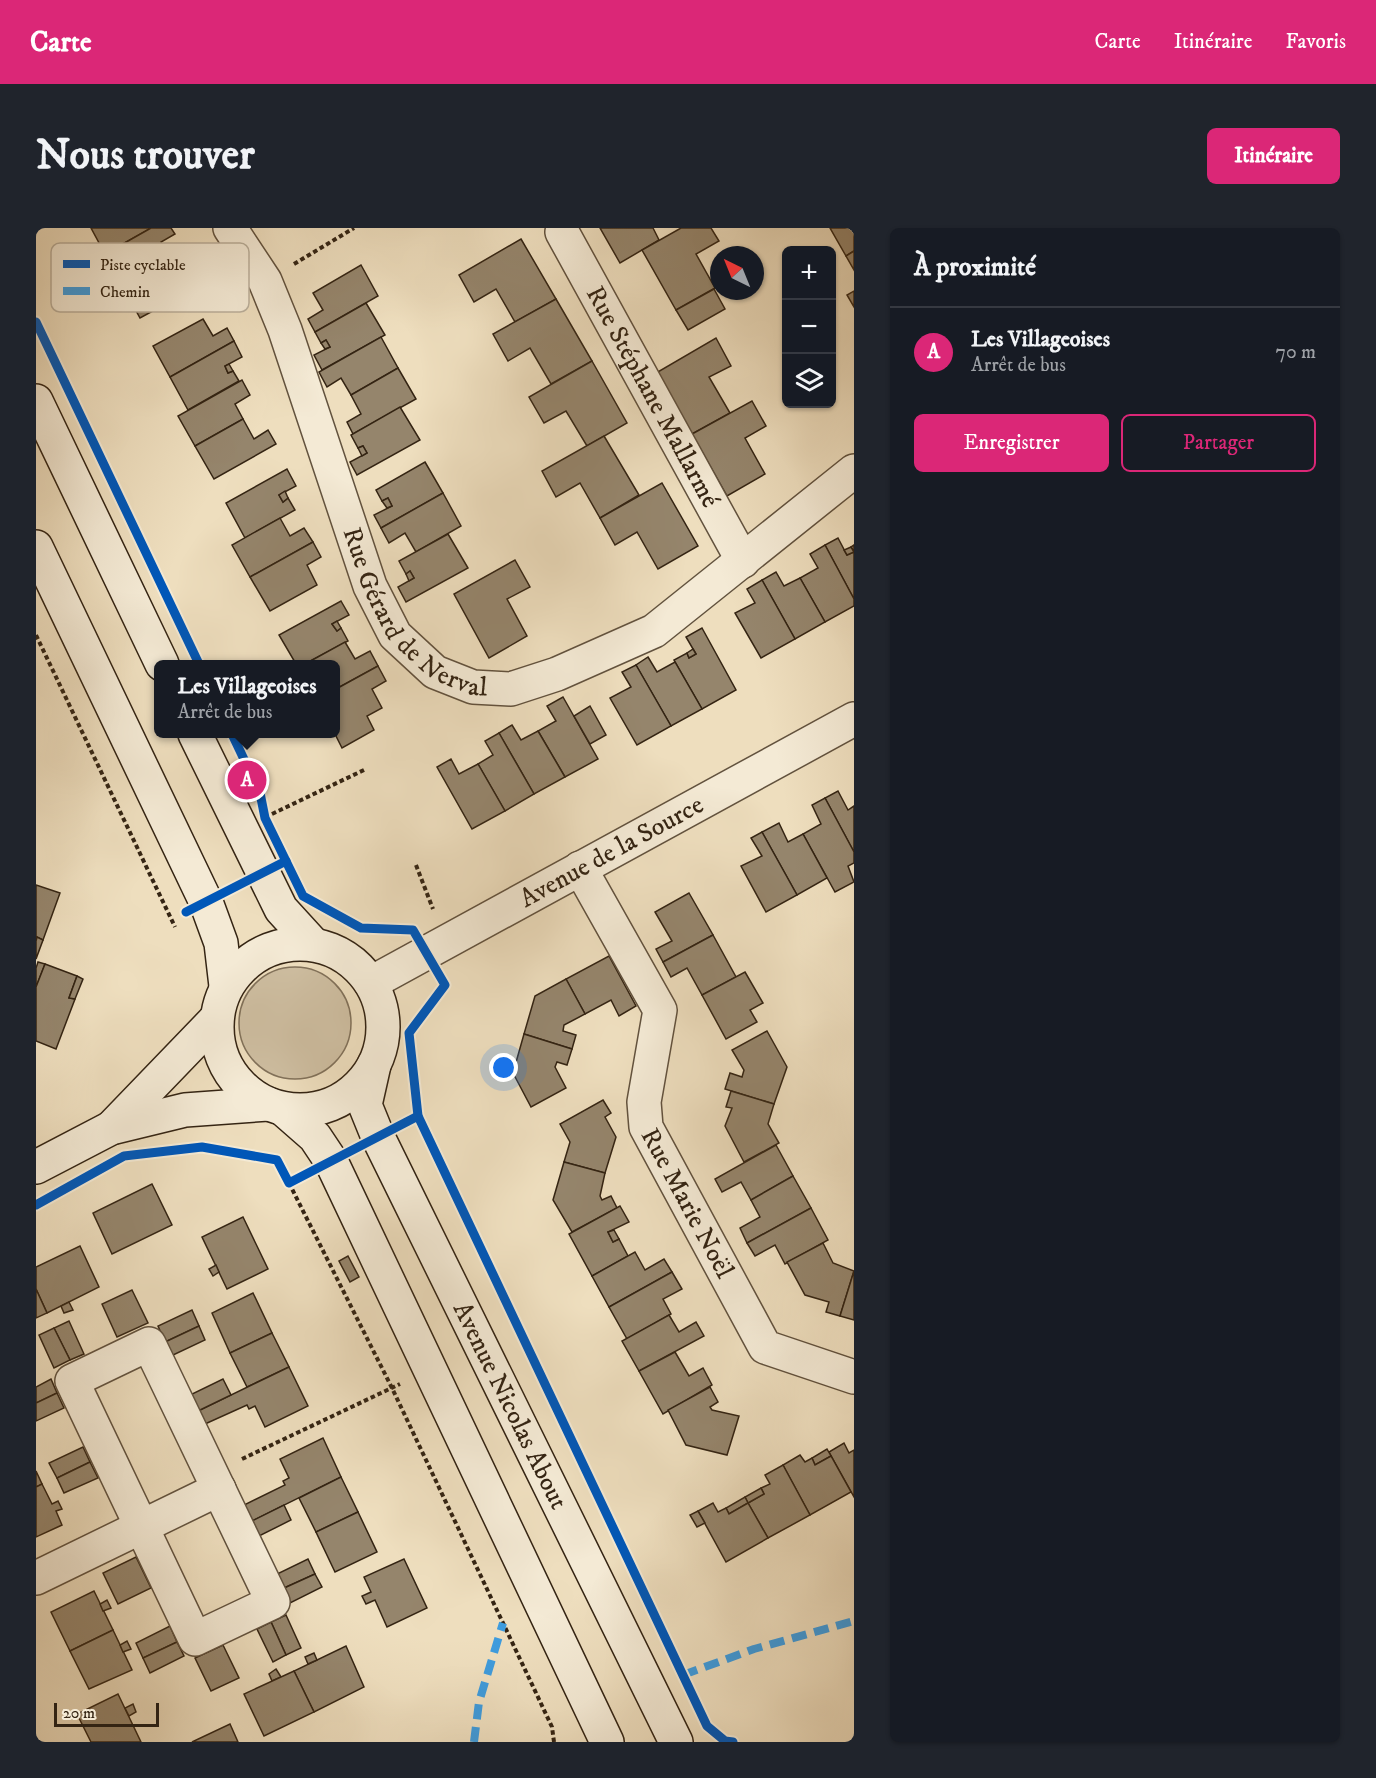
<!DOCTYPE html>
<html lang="fr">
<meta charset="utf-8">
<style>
body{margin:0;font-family:"IM FELL DW Pica",serif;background:#20242c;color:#f1f3f6}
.controls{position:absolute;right:18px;top:18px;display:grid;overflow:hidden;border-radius:9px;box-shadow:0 2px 4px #0004}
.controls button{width:54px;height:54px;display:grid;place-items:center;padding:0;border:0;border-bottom:2px solid #363941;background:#171b24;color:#f1f3f6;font:30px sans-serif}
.compass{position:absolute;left:674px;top:18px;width:54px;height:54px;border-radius:50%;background:#171b24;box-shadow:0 2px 4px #0004;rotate:317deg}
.scale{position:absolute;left:18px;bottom:15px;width:105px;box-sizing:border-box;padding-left:6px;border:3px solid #342413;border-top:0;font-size:16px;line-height:21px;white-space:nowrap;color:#342413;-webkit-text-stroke:4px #f4ead5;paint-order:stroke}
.you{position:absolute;left:468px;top:840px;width:21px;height:21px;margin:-15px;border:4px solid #fff;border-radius:50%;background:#1a73e8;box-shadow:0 0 0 9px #1a73e833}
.badge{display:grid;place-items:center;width:39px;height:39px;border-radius:50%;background:#db2777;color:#fff;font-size:20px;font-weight:700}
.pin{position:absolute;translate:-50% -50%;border:3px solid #fff;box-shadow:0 2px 6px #0006}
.popup{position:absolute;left:118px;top:432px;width:186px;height:78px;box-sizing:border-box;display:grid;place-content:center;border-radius:9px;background:#171b24;filter:drop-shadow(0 2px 4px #0005);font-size:20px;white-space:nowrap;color:#9ea1a6}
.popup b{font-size:22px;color:#f1f3f6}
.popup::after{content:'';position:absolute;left:50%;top:100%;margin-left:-12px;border:12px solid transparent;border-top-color:#171b24}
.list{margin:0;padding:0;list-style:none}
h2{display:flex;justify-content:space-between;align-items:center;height:78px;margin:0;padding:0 24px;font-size:26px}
h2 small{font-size:20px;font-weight:400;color:#9ea1a6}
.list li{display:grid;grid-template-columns:39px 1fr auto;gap:18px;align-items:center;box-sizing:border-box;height:90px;padding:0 24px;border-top:2px solid #363941}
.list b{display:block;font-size:22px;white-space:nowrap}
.list p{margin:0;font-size:20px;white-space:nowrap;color:#9ea1a6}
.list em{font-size:20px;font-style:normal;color:#9ea1a6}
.actions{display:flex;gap:12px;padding:18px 24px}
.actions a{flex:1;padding:14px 0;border:2px solid #db2777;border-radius:9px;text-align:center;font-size:21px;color:#db2777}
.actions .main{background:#db2777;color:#fff}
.icon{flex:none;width:33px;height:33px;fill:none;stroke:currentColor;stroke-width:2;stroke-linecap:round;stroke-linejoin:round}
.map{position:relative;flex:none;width:818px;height:1514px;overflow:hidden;border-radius:9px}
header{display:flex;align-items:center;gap:36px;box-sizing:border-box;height:84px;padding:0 30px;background:#db2777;color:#fff}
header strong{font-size:28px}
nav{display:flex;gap:33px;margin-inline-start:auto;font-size:21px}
.intro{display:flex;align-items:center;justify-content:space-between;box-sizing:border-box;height:144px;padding:0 36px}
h1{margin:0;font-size:42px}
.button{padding:15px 27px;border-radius:9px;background:#db2777;color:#fff;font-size:21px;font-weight:700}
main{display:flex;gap:36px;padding:0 36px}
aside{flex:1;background:#171b24;border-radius:9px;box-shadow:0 2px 4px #0004}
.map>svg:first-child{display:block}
.green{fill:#cebea1;stroke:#81715a;stroke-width:1.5}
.building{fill:#95856c;stroke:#342413;stroke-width:1.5}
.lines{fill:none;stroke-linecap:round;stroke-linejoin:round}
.street-casing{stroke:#62523e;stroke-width:36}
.secondary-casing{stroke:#342413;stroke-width:36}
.path{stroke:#342413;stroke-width:4;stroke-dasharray:4.5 3;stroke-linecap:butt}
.street{stroke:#f4ead5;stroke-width:33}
.secondary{stroke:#f4ead5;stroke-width:33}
.quiet{stroke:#3e9cde;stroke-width:8;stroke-dasharray:15 8;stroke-linecap:butt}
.cycleway-casing{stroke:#f4ead5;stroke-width:13}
.cycleway{stroke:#0057b8;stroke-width:9}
.labels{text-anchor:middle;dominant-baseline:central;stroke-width:4.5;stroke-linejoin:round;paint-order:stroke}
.street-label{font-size:26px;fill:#342413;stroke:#f4ead5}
.key{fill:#f4ead5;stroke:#baaf9b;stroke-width:1.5}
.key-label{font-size:16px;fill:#342413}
</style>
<header>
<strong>Carte</strong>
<nav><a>Carte</a><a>Itinéraire</a><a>Favoris</a></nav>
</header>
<div class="intro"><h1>Nous trouver</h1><a class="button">Itinéraire</a></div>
<main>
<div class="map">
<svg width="818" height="1514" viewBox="0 0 818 1514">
<rect width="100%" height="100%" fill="#eedebe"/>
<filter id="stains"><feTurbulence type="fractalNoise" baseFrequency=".00333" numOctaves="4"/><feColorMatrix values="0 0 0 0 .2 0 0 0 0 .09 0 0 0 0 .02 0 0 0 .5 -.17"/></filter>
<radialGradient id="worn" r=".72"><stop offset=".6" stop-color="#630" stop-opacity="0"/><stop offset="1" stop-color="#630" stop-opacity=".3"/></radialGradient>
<circle class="green" cx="259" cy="795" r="56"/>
<g class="building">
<path d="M55,0h60l-46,26z"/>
<path d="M115,0h20l4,6 -14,8 8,15 -47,28 -17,-31z"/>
<path d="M564,0h53l6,12 -39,23z"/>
<path d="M645,0h30l8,13 -23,13 19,34 -39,22 -34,-60z"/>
<path d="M794,0h24v23l-8,5z"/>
<path d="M485,11l35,60 -41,23 -19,-33 -22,13 -15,-27z"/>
<path d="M148,21l9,16 -19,10 5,8 5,-2 6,10 -50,27 -18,-33z"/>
<path d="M818,23v19l-8,-14z"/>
<path d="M325,37l17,31 -63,36 -7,-13 15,-9 -10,-17z"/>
<path d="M143,45l5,8 -5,2 -5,-8z"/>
<path d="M678,61l11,20 -37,21 -12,-20z"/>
<path d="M818,63v16l-7,-12z"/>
<path d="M520,71l36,62 -41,23 -21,-36 -22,13 -15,-27z"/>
<path d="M330,75l19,32 -63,35 -8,-15 16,-8 -4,-7 -5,3 -6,-11z"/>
<path d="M167,91l10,17 14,-8 7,13 -64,36 -17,-31z"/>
<path d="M345,109l17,31 -47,27 -10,-17 -14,9 -8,-15z"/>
<path d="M680,110l15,28 -22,11 21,36 -38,21 -36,-61z"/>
<path d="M290,112l4,7 -5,2 -4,-6z"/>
<path d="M198,113l8,16 -17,9 3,7 5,-2 6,10 -51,29 -18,-33z"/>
<path d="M556,133l35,62 -40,23 -21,-35 -22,12 -15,-26z"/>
<path d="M193,136l4,7 -5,2 -3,-7z"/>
<path d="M362,140l18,31 -63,35 -6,-12 14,-8 -10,-19z"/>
<path d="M206,152l8,15 -15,9 8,15 -48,27 -17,-30z"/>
<path d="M716,173l14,25 -21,12 20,36 -38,22 -35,-62z"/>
<path d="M364,179l20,33 -63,35 -7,-13 17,-9 -4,-7 -5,2 -7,-13z"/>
<path d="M207,191l11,20 14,-9 8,14 -62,35 -19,-33z"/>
<path d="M568,208l35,59 -39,23 -20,-35 -24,14 -14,-26z"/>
<path d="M327,218l4,7 -5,3 -4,-8z"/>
<path d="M389,234l18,31 -62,35 -7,-13 18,-9 -4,-8 -6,3 -6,-11z"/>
<path d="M251,241l9,17 -17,9 4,7 5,-4 7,12 -50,28 -19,-35z"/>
<path d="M626,255l36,63 -40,23 -21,-37 -22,13 -15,-27z"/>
<path d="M249,263l3,7 -5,4 -4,-7z"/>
<path d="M407,265l18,33 -45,26 -11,-19 -16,10 -8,-15z"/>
<path d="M352,270l4,8 -5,2 -5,-7z"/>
<path d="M244,290l10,18 14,-8 9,14 -63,35 -18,-32z"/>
<path d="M412,306l20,34 -62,34 -8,-15 16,-9 -4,-7 -4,3 -7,-13z"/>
<path d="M802,310l9,17 7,-3 -3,-5 3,-2v54l-29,-54z"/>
<path d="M277,314l8,15 -14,8 10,20 -47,26 -20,-34z"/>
<path d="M789,317l29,54v7l-29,16 -25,-44 18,-10 -8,-14z"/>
<path d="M815,319l3,5 -7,3 -3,-5z"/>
<path d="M479,332l15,27 -23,12 20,37 -38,22 -35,-64z"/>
<path d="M374,343l4,7 -5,3 -3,-7z"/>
<path d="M740,344l8,14 16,-8 25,44 -30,17 -33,-59z"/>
<path d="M726,352l33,59 -34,19 -26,-45 20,-10 -8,-14z"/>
<path d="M305,373l8,14 -17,9 5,7 4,-3 7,13 -43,23h-9l-17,-29z"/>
<path d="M301,393l4,7 -4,3 -5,-7z"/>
<path d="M666,400l34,62 -34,19 -28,-49 13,-7 2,5 7,-4 -10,-17z"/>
<path d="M309,414l10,17 15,-8 8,15 -42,23v-25h-31z"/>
<path d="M657,421l3,5 -7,4 -2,-5z"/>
<path d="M612,429l9,15 18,-10 27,47 -31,17 -35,-61z"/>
<path d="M600,437l35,61 -34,19 -27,-47 21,-11 -9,-15z"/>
<path d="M342,438l8,15 -14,8 10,19 -15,8 7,14 -32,18 -7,-14 1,-45z"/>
<path d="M527,469l35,62 -33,18 -27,-46 18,-10 -9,-15z"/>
<path d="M554,478l16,29 -16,9 -16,-28z"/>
<path d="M476,497l9,15 17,-9 27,46 -31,17 -35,-61z"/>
<path d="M463,505l35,61 -29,17 -27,-47 15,-9 -8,-14z"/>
<path d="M415,531l8,15 19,-10 27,47 -33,18 -35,-62z"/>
<path d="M209,540l10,21 -8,5 -11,-22z"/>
<path d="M802,563l10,19 6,-4v46l-29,-54z"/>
<path d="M789,570l29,54v11l-6,3 6,16 -19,10 -32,-58 18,-10 -9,-19z"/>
<path d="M743,595l9,19 15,-8 24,44 -30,17 -35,-63z"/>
<path d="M726,604l35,63 -31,17 -25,-46 21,-10 -11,-18z"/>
<path d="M0,657l24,8 -17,47 -6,-3 -1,4z"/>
<path d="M653,665l24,42 -50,27 -7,-13 16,-8 -17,-29z"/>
<path d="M677,707l23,42 -34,18 -15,-27 -16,9 -8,-15z"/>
<path d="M1,709l6,3 -7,19v-18z"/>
<path d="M573,728l27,50 -17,10 -8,-16 -26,14 -19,-35z"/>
<path d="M2,734l7,2 -9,23v-19z"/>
<path d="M9,736l32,12 -8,22 6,1 -19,50 -20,-8v-54z"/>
<path d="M709,744l18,31 -13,7 7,12 -31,17 -24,-44z"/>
<path d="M41,748l6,3 -8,20 -6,-1z"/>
<path d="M530,751l19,35 -21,11 -1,6 13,4 -4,14 -48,-15 11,-38z"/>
<path d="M731,803l20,36 -13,37 -49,-15 5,-16 12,4 2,-7 -12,-20z"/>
<path d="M488,806l48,15 -5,16 -10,-3 -2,5 11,21 -35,19 -18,-34z"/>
<path d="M695,863l43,13 -6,20 11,19 -35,19 -19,-36 7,-18 -6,-1z"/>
<path d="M567,872l8,13 -6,4 11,20 -11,36 -41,-11 6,-20 -10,-18z"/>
<path d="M740,917l17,31 -42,24 -10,-18 -19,10 -7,-13z"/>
<path d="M528,934l41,11 -5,23 2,4 9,-4 6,12 -45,24 -19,-32z"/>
<path d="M757,948l18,32 -64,35 -7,-15 20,-11 -9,-17z"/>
<path d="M116,956l20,41 -60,29 -19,-41z"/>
<path d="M584,978l9,16 -21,10 5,10 6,-3 9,17 -36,20 -23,-42z"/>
<path d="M775,980l17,32 -43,24 -10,-19 -20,11 -8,-13z"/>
<path d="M207,989l25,52 -41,20 -25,-52z"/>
<path d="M578,1002l5,9 -6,3 -5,-10z"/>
<path d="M787,1015l10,20 21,8 -14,45 -14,-4 3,-10 -24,-7 -18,-33z"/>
<path d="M44,1018l19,41 -52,26 -11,-24v-22z"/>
<path d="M599,1024l10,18 19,-11 8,13 -63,35 -17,-31z"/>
<path d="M312,1028l11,21 -9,5 -11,-21z"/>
<path d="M180,1037l3,7 -6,4 -4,-7z"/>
<path d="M818,1043v49l-14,-4z"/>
<path d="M636,1044l10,17 -19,10 8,15 -44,25 -18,-32z"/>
<path d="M0,1061l11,24 -11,5z"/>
<path d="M96,1062l16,33 -31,14 -15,-33z"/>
<path d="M217,1065l19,40 -42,20 -18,-40z"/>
<path d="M33,1074l4,8 -9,3 -3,-7z"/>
<path d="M156,1082l7,16 -34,16 -7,-16z"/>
<path d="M633,1087l10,17 17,-10 8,14 -65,35 -17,-30z"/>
<path d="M33,1093l15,33 -14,6 -16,-32z"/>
<path d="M163,1098l6,14 -34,16 -6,-14z"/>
<path d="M18,1100l16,32 -16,8 -15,-33z"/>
<path d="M236,1105l17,34 -42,20 -17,-34z"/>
<path d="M639,1124l14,24 14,-8 9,17 -49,29 -24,-43z"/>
<path d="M253,1139l19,39 -43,21 -10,-21 -6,3 -2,-4 -42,19 -7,-13z"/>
<path d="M15,1151l6,14 -21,10v-16z"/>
<path d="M187,1151l8,16 -33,16 -8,-16z"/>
<path d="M674,1159l8,15 -8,5 2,3 27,6 -12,39 -41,-10 -18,-35z"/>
<path d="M21,1165l7,15 -28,13v-18z"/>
<path d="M287,1210l18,39 -91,45 -8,-16 43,-21 -2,-4 6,-3 -9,-19z"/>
<path d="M808,1215l5,10 5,-3v47l-25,-45z"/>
<path d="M47,1219l7,15 -33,16 -8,-15z"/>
<path d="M791,1221l4,7 -16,9 -3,-7z"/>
<path d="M764,1227l5,7 7,-4 3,7 16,-9 20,36 -41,23 -27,-50z"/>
<path d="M54,1234l8,16 -34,15 -7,-15z"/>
<path d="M747,1237l27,50 -42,23 -20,-35 16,-9 -3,-6 9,-4 -5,-9z"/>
<path d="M0,1243l6,13 -6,3z"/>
<path d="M305,1249l17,35 -42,20 -17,-34z"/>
<path d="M6,1256l10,20 6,-3 4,8 -6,2 6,14 -26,12v-50z"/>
<path d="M725,1260l3,6 -16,9 -3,-6z"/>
<path d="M709,1269l3,6 -19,11 -3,-6z"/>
<path d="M677,1275l5,9 8,-4 3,6 19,-11 20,35 -42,24 -28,-51z"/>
<path d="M248,1277l7,15 -34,17 -7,-15z"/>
<path d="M662,1283l7,12 -8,4 -7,-12z"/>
<path d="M322,1284l19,40 -42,20 -19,-40z"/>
<path d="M100,1329l15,31 -33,16 -15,-31z"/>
<path d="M272,1331l7,15 -33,15 -7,-14z"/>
<path d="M368,1331l23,49 -40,19 -12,-27 -9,4 -4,-8 9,-4 -7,-15z"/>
<path d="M279,1346l7,13 -34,17 -6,-15z"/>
<path d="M58,1363l19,39 -43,21 -19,-39z"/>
<path d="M71,1372l4,8 -8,3 -3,-7z"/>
<path d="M250,1387l15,33 -15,7 -15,-33z"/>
<path d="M235,1394l15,33 -13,7 -16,-33z"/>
<path d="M134,1398l7,16 -34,16 -7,-15z"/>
<path d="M77,1402l19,40 -43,19 -19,-38z"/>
<path d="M91,1413l4,8 -8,3 -3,-7z"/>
<path d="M141,1414l7,14 -34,17 -7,-15z"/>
<path d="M187,1417l16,33 -28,13 -16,-33z"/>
<path d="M310,1418l18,41 -50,25 -20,-41z"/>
<path d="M278,1425l3,7 -9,4 -3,-7z"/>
<path d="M240,1441l5,8 -9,4 -3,-7z"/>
<path d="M258,1443l20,41 -50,24 -20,-42z"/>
<path d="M82,1466l23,48h-50l-14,-28z"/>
<path d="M97,1476l3,8 -7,4 -4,-8z"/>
<path d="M194,1496l8,18h-46z"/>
</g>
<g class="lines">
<g class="street-casing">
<g id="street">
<path id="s1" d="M194,0l35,53 20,49 85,256 25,49 40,37 38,15 38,2 46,-15 97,-43 200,-160"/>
<path id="s2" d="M526,4l181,329"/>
<path id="s3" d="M544,640l80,142 -16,92 2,25 119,220 89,30"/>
<path id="s4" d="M335,755l483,-264"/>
<path d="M113,1116l124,258 -78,37 -123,-258z"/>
<path d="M0,1350l183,-89"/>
</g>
</g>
<g class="secondary-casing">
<g id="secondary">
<path d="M0,173l126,263"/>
<path d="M0,319l170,355 15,41 5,43"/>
<path d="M159,506l86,175 32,35"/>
<circle cx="264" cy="799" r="83"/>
<path id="s5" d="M338,837l-9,40 13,32 298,605"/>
<path d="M247,881l32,28 16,24 276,581"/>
<path d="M75,900l105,-109"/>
<path d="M0,939l75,-39 74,-18 83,-6"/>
</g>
</g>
<g class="path">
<path d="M258,36l60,-36"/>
<path d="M0,407l139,292"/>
<path d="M236,586l94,-45"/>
<path d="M380,637l17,44"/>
<path d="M253,955l103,205 145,307 15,32 2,15"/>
<path d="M206,1231l158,-75"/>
</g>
<use href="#street" class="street"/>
<use href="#secondary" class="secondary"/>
<g class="quiet">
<path d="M647,1447l71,-26 100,-28"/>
<path d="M438,1514l5,-40 24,-79"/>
</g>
<g class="cycleway-casing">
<g id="cycleway">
<path d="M0,94l163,342"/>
<path d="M196,506l28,59 5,25 38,78 58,32 52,2 32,55 -36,48 9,83 289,610 18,15 8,1"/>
<path d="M150,684l100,-51"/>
<path d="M0,977l88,-49 78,-9 75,13 12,23 129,-67"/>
</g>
</g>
<use href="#cycleway" class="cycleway"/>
</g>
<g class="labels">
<g class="street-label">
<text stroke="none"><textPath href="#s2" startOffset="188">Rue Stéphane Mallarmé</textPath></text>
<text stroke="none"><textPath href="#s1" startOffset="438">Rue Gérard de Nerval</textPath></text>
<text stroke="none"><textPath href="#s4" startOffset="274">Avenue de la Source</textPath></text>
<text stroke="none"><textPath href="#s3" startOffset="368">Rue Marie Noël</textPath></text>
<text stroke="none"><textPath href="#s5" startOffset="375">Avenue Nicolas About</textPath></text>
</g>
</g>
<rect x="15" y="15" width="198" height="69" rx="9" class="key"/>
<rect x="27" y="32" width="27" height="8" fill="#0057b8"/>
<rect x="27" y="59" width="27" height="8" fill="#3e9cde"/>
<g class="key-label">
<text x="64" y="42">Piste cyclable</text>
<text x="64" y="69">Chemin</text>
</g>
<rect width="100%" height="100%" filter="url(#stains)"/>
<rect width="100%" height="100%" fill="url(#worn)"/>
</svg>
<div class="controls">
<button>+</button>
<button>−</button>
<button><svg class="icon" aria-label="layers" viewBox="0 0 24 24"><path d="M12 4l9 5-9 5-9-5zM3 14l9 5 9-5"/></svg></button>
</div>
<svg class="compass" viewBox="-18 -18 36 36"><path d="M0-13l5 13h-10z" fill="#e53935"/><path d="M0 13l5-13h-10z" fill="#9ea1a6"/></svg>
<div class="scale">20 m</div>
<div class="you"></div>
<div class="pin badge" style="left:211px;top:552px">A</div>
<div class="popup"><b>Les Villageoises</b>Arrêt de bus</div>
</div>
<aside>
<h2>À proximité<small></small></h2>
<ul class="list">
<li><span class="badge">A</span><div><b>Les Villageoises</b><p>Arrêt de bus</p></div><em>70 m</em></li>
</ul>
<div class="actions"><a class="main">Enregistrer</a><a>Partager</a></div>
</aside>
</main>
